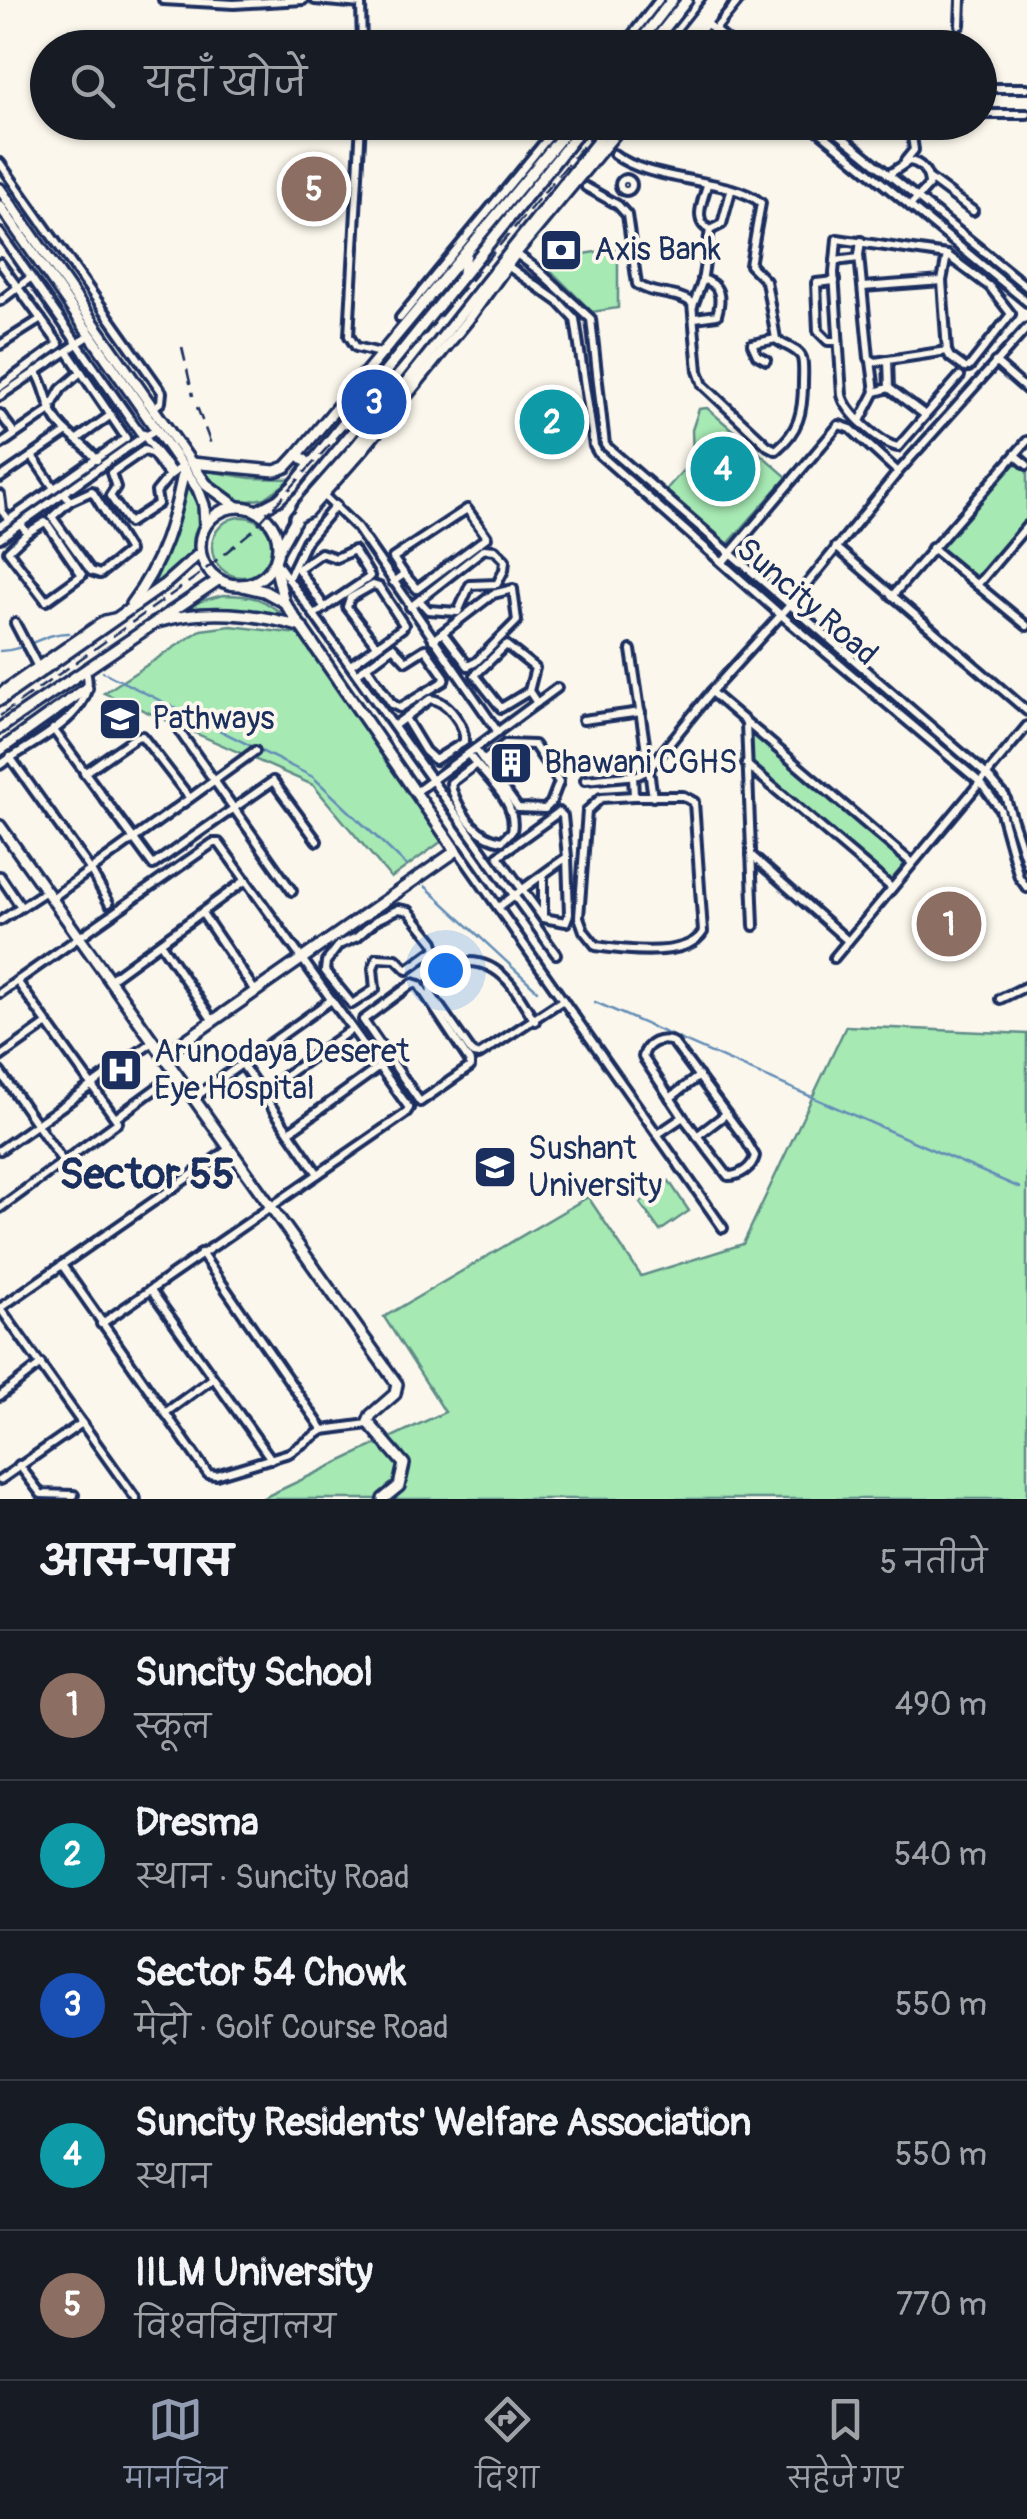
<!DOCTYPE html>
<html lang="hi">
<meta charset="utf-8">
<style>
body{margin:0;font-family:Pangolin,"Playpen Sans Deva",sans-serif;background:#242831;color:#f1f3f6}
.you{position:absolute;left:445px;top:970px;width:35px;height:35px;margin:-25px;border:8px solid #fff;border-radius:50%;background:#1a73e8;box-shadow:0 0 0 15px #1a73e833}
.badge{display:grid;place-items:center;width:65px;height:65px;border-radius:50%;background:#919bb2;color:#fff;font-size:32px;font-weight:700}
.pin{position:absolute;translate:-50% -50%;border:5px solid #fff;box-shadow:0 2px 10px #0006}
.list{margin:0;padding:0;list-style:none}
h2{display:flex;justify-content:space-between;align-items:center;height:130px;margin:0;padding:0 40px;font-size:42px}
h2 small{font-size:32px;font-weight:400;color:#9ea1a6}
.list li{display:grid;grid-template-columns:65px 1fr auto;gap:30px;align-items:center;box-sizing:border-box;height:150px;padding:0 40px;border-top:2px solid #363941}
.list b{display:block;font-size:38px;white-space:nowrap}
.list p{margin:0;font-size:32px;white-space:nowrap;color:#9ea1a6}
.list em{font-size:32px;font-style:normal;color:#9ea1a6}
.icon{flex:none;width:55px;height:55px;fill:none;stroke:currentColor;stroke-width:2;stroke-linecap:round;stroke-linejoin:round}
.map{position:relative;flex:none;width:1027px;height:1499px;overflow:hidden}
.search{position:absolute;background:#171b24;box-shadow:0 2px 8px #0004;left:30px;right:30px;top:30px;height:110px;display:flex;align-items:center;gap:25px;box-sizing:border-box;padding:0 35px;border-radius:55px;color:#9ea1a6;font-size:38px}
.sheet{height:880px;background:#171b24}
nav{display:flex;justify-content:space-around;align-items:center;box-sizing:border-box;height:140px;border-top:2px solid #363941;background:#171b24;font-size:28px;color:#9ea1a6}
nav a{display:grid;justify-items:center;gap:5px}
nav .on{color:#919bb2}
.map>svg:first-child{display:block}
.green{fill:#a6e9b3;stroke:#608c88;stroke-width:2.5}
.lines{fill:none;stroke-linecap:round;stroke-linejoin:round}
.stream{stroke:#648db7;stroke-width:2.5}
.minor-casing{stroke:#1b2f5e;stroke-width:14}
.tertiary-casing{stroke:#1b2f5e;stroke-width:16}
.secondary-casing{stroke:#1b2f5e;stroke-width:16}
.minor{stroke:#fbf7ec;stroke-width:6}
.tertiary{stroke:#fbf7ec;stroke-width:9}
.secondary{stroke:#fbf7ec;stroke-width:9}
.rail{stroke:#1b2f5e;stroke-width:2.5;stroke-dasharray:15 8;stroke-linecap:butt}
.labels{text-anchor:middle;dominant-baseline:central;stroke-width:8;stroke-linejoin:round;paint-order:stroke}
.poi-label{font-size:32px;fill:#1b2f5e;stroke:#fbf7ec;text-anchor:start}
.street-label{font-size:32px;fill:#1b2f5e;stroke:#fbf7ec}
.district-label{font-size:42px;font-weight:bold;fill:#1b2f5e;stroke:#fbf7ec}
</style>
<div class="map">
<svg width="1027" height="1499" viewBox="0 0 1027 1499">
<rect width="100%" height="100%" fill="#fbf7ec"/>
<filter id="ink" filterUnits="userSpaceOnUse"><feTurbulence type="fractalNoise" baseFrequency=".01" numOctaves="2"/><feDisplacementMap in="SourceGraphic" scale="20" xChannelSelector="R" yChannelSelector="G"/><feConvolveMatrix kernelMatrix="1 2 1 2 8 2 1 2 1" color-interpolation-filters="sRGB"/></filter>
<g filter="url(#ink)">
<g class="green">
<path d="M618,248v60l-26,4 -45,-45 3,-7z"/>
<path d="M707,408l80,69 -60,68 -63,-53 29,-33 -1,-29 7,-21z"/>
<path d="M1014,460l13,10v51l-50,59 -40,-33z"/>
<path d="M202,470l48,8 42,1 -27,19 -21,4 -34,-20z"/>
<path d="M186,484l16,26 -10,45 -40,35 20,-53z"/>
<circle cx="242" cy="547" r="30"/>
<path d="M223,595c30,0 40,3 63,22l-39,-6 -66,2 20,-12z"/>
<path d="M231,626l67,8 147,205 -54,39 -78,-93 -209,-92 97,-63z"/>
<path d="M749,729l159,135 -17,20 -142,-122z"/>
<path d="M846,1026l181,8v465h-766l184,-87 -61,-95 204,-120 53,79 102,-32z"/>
<path d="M669,1181l20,30 -29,20 -20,-28z"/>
</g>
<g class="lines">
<g class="stream">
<path d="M0,651c25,0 45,-19 69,-18"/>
<path d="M103,672l210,105 93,88"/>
<path d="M425,886l112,104"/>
<path d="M595,1002l425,186"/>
</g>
<g class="minor-casing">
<g id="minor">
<path d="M163,0l71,4 69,-4"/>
<path d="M315,0l46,4 1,44"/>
<path d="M706,23l30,25"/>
<path d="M960,25l1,-25"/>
<path d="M699,31l21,17"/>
<path d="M708,38l31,-38"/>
<path d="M622,48l37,-48"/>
<path d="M980,88h47"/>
<path d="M980,114h47"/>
<path d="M361,122l-12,214 7,11 24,6"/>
<path d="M808,122l219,180"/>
<path d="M824,122l203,165"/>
<path d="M905,161l9,-11 -4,-28"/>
<path d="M0,163l162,229 -1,10 -9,7"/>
<path d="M888,175l21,-14c12,1 20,12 20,24l-19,21"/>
<circle cx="626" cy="185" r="6"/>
<path d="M930,179l43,32"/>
<path d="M707,185c-4,16 -15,36 3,45"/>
<path d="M586,187l32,18 9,10 10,69c16,12 38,7 55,19l6,68 5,14 65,61 8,4c23,-19 27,-38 27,-67 0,-7 1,-18 -1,-25 -4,-10 -19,-12 -26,-19l-10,-58 -16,-16 11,-62c-31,-26 -111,-20 -147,-49"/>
<path d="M710,230l12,-6 9,-33"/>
<path d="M0,233l140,200 7,2 9,-5"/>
<path d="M861,241l-2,14 10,103 6,4 13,-2 1,28 36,27"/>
<path d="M514,252l24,18 53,49 14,126 382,330 18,21 22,68"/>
<path d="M947,255l-5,26 5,70 3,6 15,11"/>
<path d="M835,261l24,-3"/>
<path d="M0,263l59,81 -59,43"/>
<path d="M505,264l54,38 16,17 19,127 4,7 183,162 200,168 19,26 19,68 8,11"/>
<path d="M835,281l-19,2 2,48 10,10h10"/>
<path d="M863,287l79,-6"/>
<path d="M0,301l30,-23"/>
<path d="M693,306l9,-24 8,-52"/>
<path d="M400,318l161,-196"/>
<path d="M695,318l22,-3c5,-17 4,-31 -15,-36"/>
<path d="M0,345l41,-26"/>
<path d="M766,360l-9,-5 -5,-11 24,-5"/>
<path d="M888,360l59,-9"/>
<path d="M871,361l4,31"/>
<path d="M995,362l32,28"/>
<path d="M36,371c9,14 10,28 17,43 10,20 31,28 44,46"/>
<path d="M960,376l-62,71c-17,-3 -52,-34 -56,-52l-8,-122 3,-34 110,16 43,32 21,27 -42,53"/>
<path d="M0,396l89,-60"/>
<path d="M52,405l9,-16 20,-17"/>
<path d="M0,414l15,20"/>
<path d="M861,419l14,-27 14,-4"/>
<path d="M76,440l35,-25"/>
<path d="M0,445l52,-36"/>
<path d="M1015,455l12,10"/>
<path d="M32,456l22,32"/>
<path d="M169,476l-16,-22 -9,-4 -33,23 5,14 -6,9 19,27 29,-19 -2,-12 13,-16 13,-10"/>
<path d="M0,478l67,-46"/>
<path d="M64,494l6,7 22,-10 37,60 -29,23 -9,-3 -39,-54 18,-16"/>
<path d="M0,495l2,16 7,9"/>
<path d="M323,495l34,33 141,204"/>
<path d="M21,524l6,9 18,-11 3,3 34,50 -36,26 -38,-50 19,-18"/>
<path d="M0,526l126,-88 -59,-87"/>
<path d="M0,538l144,-102 29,37"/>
<path d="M836,547l191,164"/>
<path d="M932,548l95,78"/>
<path d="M723,562l116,-137 12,4 47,43"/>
<path d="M277,563l279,391"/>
<path d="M288,579l18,-38 30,-36"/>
<path d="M393,582l11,-8 -11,-16 74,-49 20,28 -70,52 -13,-15"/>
<path d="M977,585l50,-59"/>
<path d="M892,596l135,-155"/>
<path d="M410,607l74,-58 11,1 10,10 -1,10 -7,14 -27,1 -12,27 -30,-2 -9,-10"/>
<path d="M315,614l52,-35 3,-3 -16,-26 -18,8 -15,-5 -23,16 27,39"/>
<path d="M15,623l25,48"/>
<path d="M433,640l60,-46 20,-5 4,32 -41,41 -8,4 -25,-33"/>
<path d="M631,650l22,147"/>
<path d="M352,664l50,-36 2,-3 -25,-38 -6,-2 -23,13 -3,9 30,39"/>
<path d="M358,673l35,-26 13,14 19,-12 20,28 -1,4 -44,27 -8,-4 -26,-38"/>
<path d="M529,691l-28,17 -26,-33 31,-30 29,23 -6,23 8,12"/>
<path d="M711,692l201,171"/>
<path d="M583,720l58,-8"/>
<path d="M746,723l8,203"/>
<path d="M395,725l35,-26c17,1 36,26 34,43l-29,18 -10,-9 -20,-33"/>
<path d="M53,729l100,136 120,-84 44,60"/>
<path d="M180,732l112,159"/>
<path d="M475,749l43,59 27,1 6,-6 8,-21 -25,-37 -29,-1 -22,17"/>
<path d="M468,754l5,6c16,20 45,44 39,71l-10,10c-26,-4 -41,-27 -50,-51l-1,-7 25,-19"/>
<path d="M10,757l80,112 19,34"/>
<path d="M746,764l146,124"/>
<path d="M0,765c28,-21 103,-52 85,-96"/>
<path d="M84,773l52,-36 6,-1 47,61"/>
<path d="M633,776l1,20"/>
<path d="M585,780l53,-5 10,-5 63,-78 79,-87 108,-133 129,-144"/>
<path d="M416,792l141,-104"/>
<path d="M634,796h49l11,6 9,130c-16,27 -81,18 -107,14l-12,-15 -5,-14 8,-106 14,-13z"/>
<path d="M457,849l266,379"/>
<path d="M751,855l97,86"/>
<path d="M0,876l21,31"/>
<path d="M543,876v42"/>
<path d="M52,898l203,-147"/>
<path d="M500,906c22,-16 44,-33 67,-49l-4,-41 -4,-4 -61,44 45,62 23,4 3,-8 -2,-57"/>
<path d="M399,909l10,2 25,31 2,7 -29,21 -11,-11 -19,-1 -4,10 2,21 -23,15 -27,-33 1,-9 13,-17 18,-8 19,-17z"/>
<path d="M202,913l53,78"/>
<path d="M0,921l46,-30"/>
<path d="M161,944l52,77"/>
<path d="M834,958l193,-232"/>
<path d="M109,980l137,-100"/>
<path d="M413,983l6,2 51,77v5l-50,35 -57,-82z"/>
<path d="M0,993l213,-150h6l190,265 -4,6 -304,210"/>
<path d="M1000,999l27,-13"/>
<path d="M535,1021c-9,-13 -17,-30 -28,-41 -24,-25 -57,-24 -77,4l1,10 42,60 6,1 84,-55"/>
<path d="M0,1057l48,-34"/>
<path d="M242,1064l76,110"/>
<path d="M0,1072l64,91"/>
<path d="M262,1092l90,-63"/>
<path d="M194,1098l137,-98"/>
<path d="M670,1098l29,-22"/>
<path d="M117,1117l41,-30"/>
<path d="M289,1132l90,-65"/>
<path d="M658,1134l25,-17 -40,-60c3,-14 17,-20 30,-15l72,97 10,17c-3,12 -15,20 -27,20l-45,-59"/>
<path d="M697,1136l29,-22"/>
<path d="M0,1150l153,-108"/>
<path d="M0,1208l118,-86 -101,-141"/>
<path d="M201,1253l122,177"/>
<path d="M62,1265l146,209 8,1 73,-22 34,-23 45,-6"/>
<path d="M151,1290l120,169"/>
<path d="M0,1308l229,-159"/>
<path d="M0,1308l136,191"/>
<path d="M0,1396l41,-32"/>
<path d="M165,1413l48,-35"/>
<path d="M19,1465l22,29 33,1"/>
<path d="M0,1480l82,-57"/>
</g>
</g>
<g class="tertiary-casing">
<g id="tertiary">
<path d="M635,48l37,-48"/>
<path d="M686,48l37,-48"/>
<path d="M298,454l276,-332"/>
<path d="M295,517l13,-6 55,-62 104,-128 49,-68 109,-131"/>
<path d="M275,565l9,37"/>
<path d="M0,694l105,-73 9,-2"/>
<path d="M0,750l87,-62"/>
<path d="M0,826l397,558 -2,10 -24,21 -3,7 36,42 -5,22 -16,13"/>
<path d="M163,1056l293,-205 -172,-249 -20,-11 -21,-5"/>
</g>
</g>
<g class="secondary-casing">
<g id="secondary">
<path d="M649,48l38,-48"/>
<path d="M675,48l38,-48"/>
<path d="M0,189l206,295 31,23"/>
<path d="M0,206l198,283 6,16 1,21"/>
<path d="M463,272l3,-19"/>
<path d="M191,463l84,8 11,-4 12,-13 11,10"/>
<circle cx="239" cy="546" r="39"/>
<path d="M257,511l21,-11 15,-14 294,-364"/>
<path d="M279,549l24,-43 54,-61 256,-323"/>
<path d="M131,604c32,-42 43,-83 53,-135"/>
<path d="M157,622c45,-14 101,-9 145,5"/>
<path d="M0,700l164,-115 36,-32"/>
<path d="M0,728l218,-148"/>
</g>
</g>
<use href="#minor" class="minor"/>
<use href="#tertiary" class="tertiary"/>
<use href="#secondary" class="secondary"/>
<g class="rail">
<path d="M666,48l40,-48"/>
<path d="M182,347l11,49"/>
<path d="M197,407l15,40"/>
<path d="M0,716l196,-139 57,-47 118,-131 232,-277"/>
</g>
</g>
</g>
<defs>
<g id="bank-square" transform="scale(2.25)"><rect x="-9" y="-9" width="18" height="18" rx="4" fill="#1b2f5e" stroke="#fbf7ec"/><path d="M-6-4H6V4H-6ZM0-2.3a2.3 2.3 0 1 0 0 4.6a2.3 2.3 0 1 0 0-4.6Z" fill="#fff"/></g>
<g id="school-square" transform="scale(2.25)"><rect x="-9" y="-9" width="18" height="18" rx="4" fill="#1b2f5e" stroke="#fbf7ec"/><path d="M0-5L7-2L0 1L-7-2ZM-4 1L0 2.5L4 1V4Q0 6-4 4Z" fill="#fff"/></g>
<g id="building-square" transform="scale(2.25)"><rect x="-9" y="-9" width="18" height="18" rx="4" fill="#1b2f5e" stroke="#fbf7ec"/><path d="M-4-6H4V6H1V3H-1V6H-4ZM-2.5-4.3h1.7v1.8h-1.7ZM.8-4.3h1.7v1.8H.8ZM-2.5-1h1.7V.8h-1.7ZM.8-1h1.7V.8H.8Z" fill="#fff"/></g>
<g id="hospital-square" transform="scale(2.25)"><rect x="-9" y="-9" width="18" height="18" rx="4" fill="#1b2f5e" stroke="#fbf7ec"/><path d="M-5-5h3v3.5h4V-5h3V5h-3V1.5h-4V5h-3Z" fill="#fff"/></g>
<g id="university-square" transform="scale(2.25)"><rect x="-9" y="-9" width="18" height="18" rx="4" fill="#1b2f5e" stroke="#fbf7ec"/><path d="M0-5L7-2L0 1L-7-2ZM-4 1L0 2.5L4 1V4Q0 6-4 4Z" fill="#fff"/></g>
</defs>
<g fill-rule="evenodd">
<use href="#bank-square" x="561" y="250"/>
<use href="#school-square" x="120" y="719"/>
<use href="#building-square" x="511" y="763"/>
<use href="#hospital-square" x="121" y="1070"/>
<use href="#university-square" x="495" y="1167"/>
</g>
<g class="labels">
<g class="poi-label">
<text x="594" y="250">Axis Bank</text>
<text x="152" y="719">Pathways</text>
<text x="544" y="763">Bhawani CGHS</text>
<text x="154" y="1052">Arunodaya Deseret<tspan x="154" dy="37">Eye Hospital</tspan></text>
<text x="528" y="1149">Sushant<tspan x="528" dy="37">University</tspan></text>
</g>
<g class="street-label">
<text transform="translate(807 602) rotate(41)">Suncity Road</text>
</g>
<g class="district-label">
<text x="147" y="1175">Sector 55</text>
</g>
</g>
</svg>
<div class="you"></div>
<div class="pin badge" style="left:949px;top:924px;background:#8d6e63">1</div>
<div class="pin badge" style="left:552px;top:422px;background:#0f9aa8">2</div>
<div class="pin badge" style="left:374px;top:402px;background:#1a4fb4">3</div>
<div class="pin badge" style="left:723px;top:469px;background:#0f9aa8">4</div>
<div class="pin badge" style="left:314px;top:189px;background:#8d6e63">5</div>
<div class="search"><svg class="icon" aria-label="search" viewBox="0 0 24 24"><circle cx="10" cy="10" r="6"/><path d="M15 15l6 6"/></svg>यहाँ खोजें</div>
</div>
<section class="sheet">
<h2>आस-पास<small>5 नतीजे</small></h2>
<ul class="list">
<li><span class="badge" style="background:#8d6e63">1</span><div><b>Suncity School</b><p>स्कूल</p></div><em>490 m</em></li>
<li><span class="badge" style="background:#0f9aa8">2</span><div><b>Dresma</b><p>स्थान · Suncity Road</p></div><em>540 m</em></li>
<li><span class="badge" style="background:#1a4fb4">3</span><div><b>Sector 54 Chowk</b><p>मेट्रो · Golf Course Road</p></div><em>550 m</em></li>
<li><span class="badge" style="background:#0f9aa8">4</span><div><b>Suncity Residents' Welfare Association</b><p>स्थान</p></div><em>550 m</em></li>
<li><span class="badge" style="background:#8d6e63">5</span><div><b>IILM University</b><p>विश्वविद्यालय</p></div><em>770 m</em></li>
</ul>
</section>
<nav>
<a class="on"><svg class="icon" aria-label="map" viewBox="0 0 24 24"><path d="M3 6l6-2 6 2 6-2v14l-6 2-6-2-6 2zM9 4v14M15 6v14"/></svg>मानचित्र</a>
<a><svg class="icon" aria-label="directions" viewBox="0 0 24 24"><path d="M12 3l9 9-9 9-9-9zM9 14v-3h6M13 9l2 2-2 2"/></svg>दिशा</a>
<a><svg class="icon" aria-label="saved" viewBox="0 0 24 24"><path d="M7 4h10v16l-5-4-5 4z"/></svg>सहेजे गए</a>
</nav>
